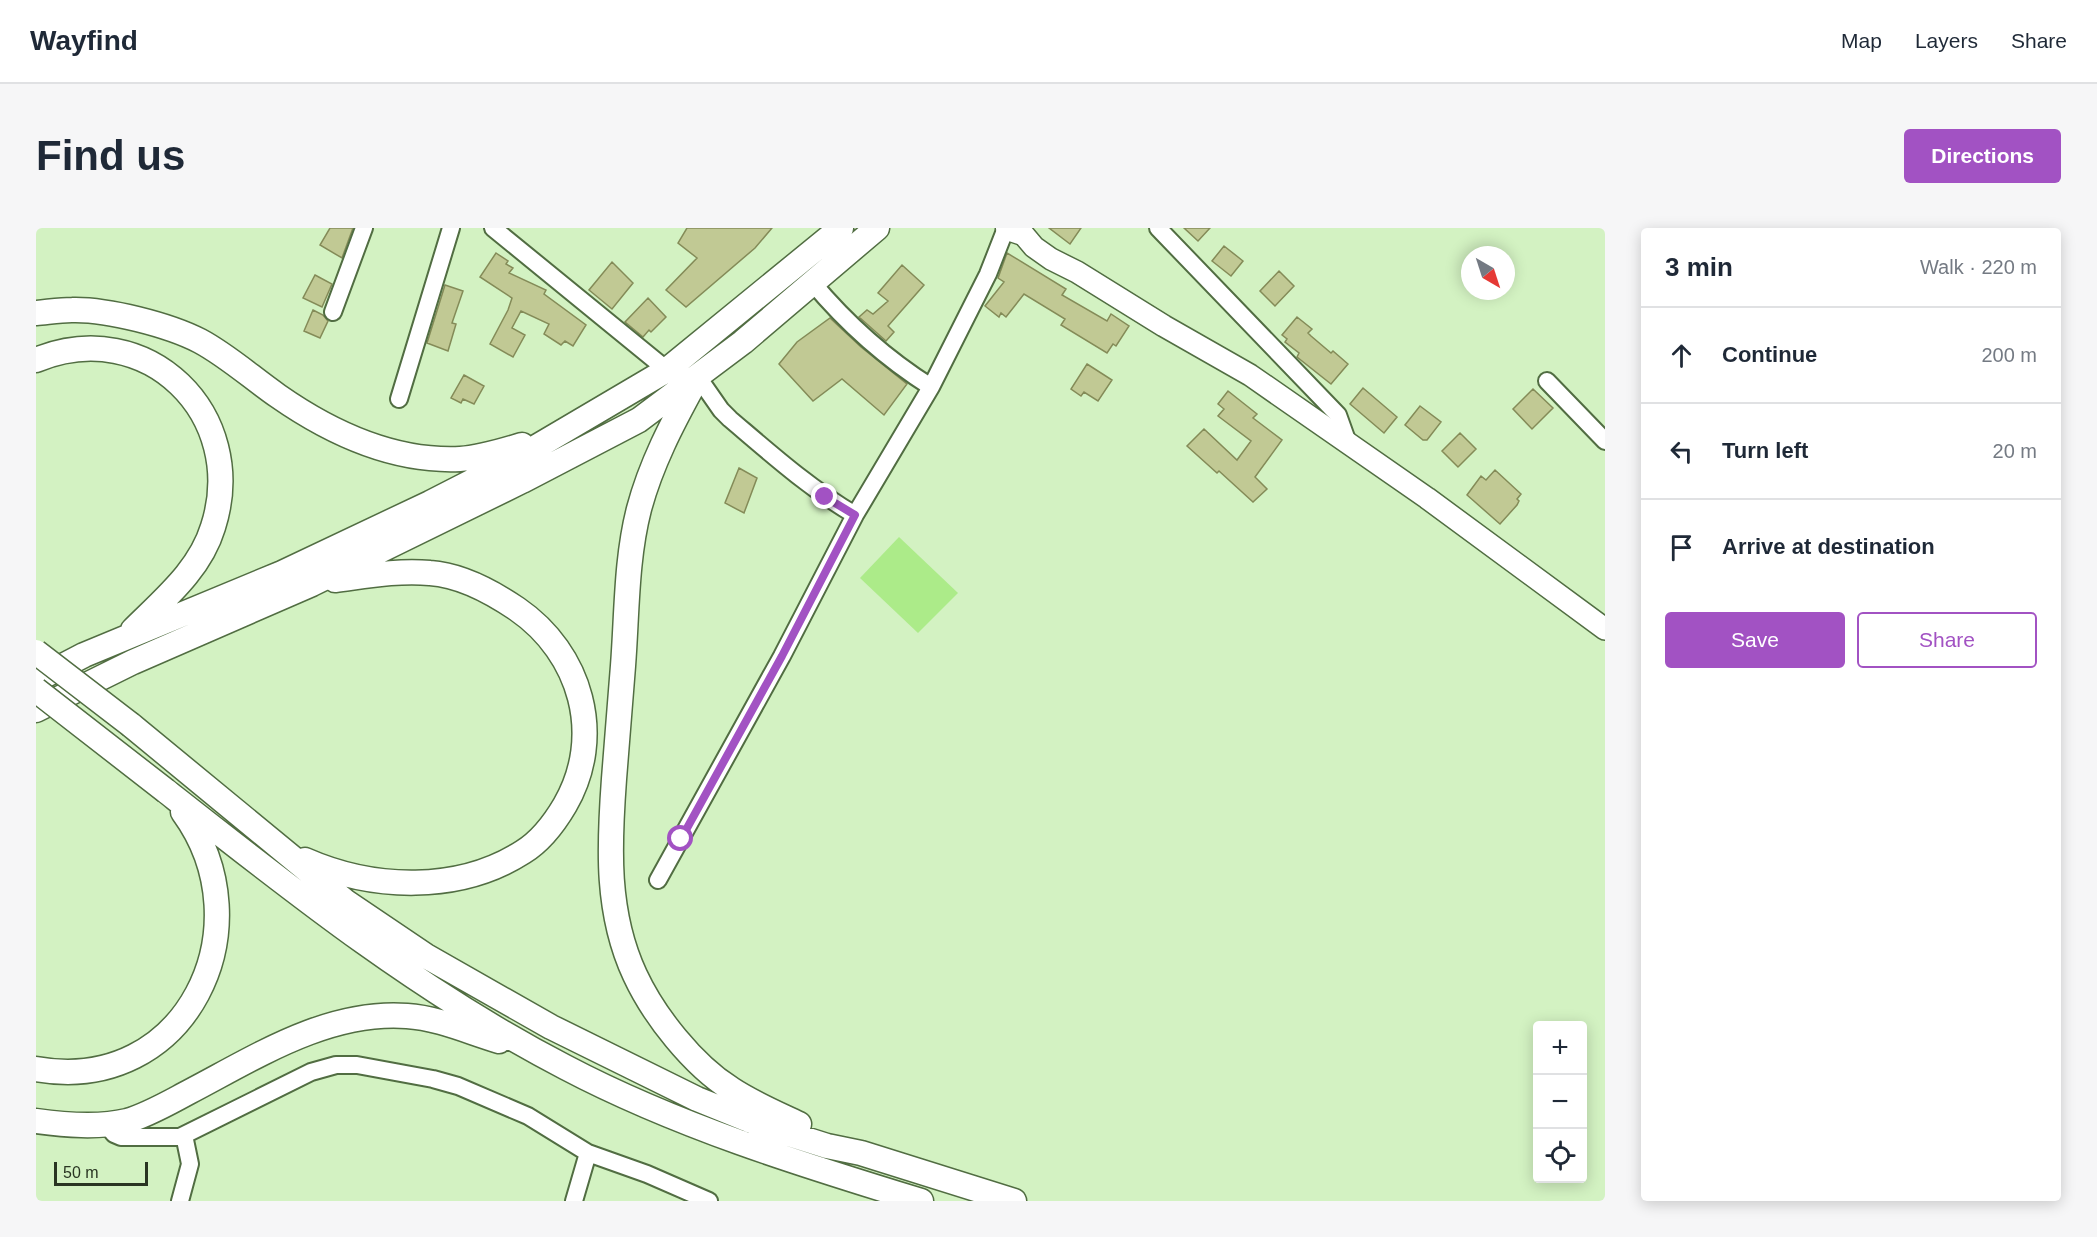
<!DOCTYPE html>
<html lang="en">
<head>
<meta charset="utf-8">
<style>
  body { margin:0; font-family:Helvetica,sans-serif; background:#f6f6f7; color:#1f2937 }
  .controls { position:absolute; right:18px; bottom:18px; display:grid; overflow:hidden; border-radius:6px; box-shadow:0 3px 15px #0003 }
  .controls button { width:54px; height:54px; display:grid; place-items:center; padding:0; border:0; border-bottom:2px solid #e0e1e3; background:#fff; color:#1f2937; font:30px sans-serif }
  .compass { position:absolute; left:1425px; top:18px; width:54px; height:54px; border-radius:50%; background:#fff; box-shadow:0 3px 15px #0003; rotate:141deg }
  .scale { position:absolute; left:18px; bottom:15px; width:94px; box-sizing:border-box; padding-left:6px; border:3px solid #293522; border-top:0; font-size:16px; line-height:21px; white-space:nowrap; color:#293522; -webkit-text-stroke:4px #d3f2c2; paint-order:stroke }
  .stop { position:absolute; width:18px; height:18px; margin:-14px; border:4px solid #a252c3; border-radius:50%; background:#fff }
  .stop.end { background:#a252c3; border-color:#fff; box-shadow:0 2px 6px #0008 }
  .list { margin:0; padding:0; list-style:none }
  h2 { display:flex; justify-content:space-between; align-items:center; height:78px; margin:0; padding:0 24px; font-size:26px }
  h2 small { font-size:20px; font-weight:400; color:#747a83 }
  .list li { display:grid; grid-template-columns:39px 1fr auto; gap:18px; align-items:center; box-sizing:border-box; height:96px; padding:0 24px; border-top:2px solid #e0e1e3 }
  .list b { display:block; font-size:22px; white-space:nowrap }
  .list em { font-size:20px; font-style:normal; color:#747a83 }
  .actions { display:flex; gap:12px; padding:18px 24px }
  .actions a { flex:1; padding:14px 0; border:2px solid #a252c3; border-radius:6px; text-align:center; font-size:21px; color:#a252c3 }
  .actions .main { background:#a252c3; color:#fff }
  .icon { flex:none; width:33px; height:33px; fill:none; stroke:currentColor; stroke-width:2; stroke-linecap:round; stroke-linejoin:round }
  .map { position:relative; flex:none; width:1569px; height:973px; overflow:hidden; border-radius:6px }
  header { display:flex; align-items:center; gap:36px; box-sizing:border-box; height:84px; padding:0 30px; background:#fff; border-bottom:2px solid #e0e1e3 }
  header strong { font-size:28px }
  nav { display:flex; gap:33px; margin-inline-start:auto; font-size:21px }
  .intro { display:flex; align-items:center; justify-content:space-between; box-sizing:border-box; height:144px; padding:0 36px }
  h1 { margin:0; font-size:42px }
  .button { padding:15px 27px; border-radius:6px; background:#a252c3; color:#fff; font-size:21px; font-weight:700 }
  main { display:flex; gap:36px; padding:0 36px }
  aside { flex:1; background:#fff; border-radius:6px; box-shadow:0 3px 15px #0003 }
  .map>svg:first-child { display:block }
  .green { fill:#aceb89 }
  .building { fill:#c1c994; stroke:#848b58; stroke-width:1.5 }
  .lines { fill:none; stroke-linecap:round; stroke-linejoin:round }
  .minor-casing { stroke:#516d42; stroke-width:20 }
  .major-casing { stroke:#516d42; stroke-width:24 }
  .highway-casing { stroke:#516d42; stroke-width:27 }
  .minor { stroke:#fff; stroke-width:16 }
  .major { stroke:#fff; stroke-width:21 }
  .highway { stroke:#fff; stroke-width:24 }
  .highway-bridge-casing { stroke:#516d42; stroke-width:27; stroke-linecap:butt }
  .highway-bridge { stroke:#fff; stroke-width:24 }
  .route { stroke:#a252c3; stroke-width:8 }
</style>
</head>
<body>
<header>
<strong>Wayfind</strong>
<nav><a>Map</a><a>Layers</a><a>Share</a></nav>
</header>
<div class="intro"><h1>Find us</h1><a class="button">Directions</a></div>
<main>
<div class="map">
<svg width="1569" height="973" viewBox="0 0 1569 973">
  <rect width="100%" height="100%" fill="#d3f2c2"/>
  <path class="green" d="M863,309l59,56 -40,40 -58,-55z"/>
  <path class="building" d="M294,0h23l-11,30 -22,-13z
    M651,0h85l-17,20 -69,59 -20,-17 31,-32 -19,-15z
    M1013,0h32l-11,16z
    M1148,0h26l-12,13z
    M1188,18l19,15 -12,15 -19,-15z
    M460,25l12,8 -2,3 7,4 -4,5 37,17 -2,4 42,31 -13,21 -8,-5 -4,4 -17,-11 5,-10 -28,-13 -9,17 13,7 -12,22 -23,-13 18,-34 4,-12 -32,-21z
    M971,25l59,36 -4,6 45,26 4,-7 18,12 -13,20 -3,-2 -6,9 -46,-28 4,-6 -41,-25 -18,23 -5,-4 -2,4 -14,-11 19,-24 -6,-4z
    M576,34l21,21 -21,26 -23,-19z
    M866,37l22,20 -36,41 6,6 -8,9 -27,-24 8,-7 6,4 15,-13 -10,-8z
    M1243,43l15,15 -19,20 -15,-15z
    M279,47l17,9 -10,23 -19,-9z
    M409,57l18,6 -11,32 4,1 -8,27 -21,-8z
    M612,70l18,19 -15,15 -2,-2 -6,7 -18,-15z
    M277,82l10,5 5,6 -8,17 -16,-7z
    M1261,89l15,12 -4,4 3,3 20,17 2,-2 15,13 -17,20 -34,-27 2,-4 -14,-11 2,-3 -5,-4z
    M794,90l31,29 46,37 -23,31 -42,-36 -29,22 -34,-37 18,-22z
    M1051,136l25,16 -14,21 -14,-9 -3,4 -10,-7z
    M428,147l20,11 -10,18 -11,-5 -2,4 -10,-5z
    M1327,160l34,29 -13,16 -34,-29z
    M1497,161l20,19 -21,21 -19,-20z
    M1192,163l29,23 -4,4 29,22 -27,37 12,12 -14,13 -34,-31 -2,2 -30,-27 17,-17 33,31 14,-19 -33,-25 6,-7 -6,-5z
    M1384,178l21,16 -14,18h-4l-18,-15z
    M1424,205l16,16 -18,18 -16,-16z
    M703,240l18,10 -13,35 -19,-10z
    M1459,242l26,24 -4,5 2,2 -2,4 -17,19 -33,-29 14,-19 5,4z"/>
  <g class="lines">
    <defs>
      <path id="minor" d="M457,0l174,142
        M1122,0l180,187 10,28
        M776,54c35,42 73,76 119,105
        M297,84l31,-84
        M662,149l23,33 9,9c40,34 79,69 125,96
        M1511,153l58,60
        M363,171l52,-171
        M622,652l124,-224 73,-141 76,-128 57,-113 18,-46
        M69,895l9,11 7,3h59l131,-65 25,-7h21l76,14 25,7 70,30 60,37 59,21 62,27
        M144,973l10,-37 -6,-29
        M538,973l14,-48"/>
      <path id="major" d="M982,0l16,19 17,12 26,13 87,54 86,49 177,123 178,131"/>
      <path id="highway" d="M972,0l12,4
        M0,85c12,-1 24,-3 36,-3 35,-1 97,15 128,31 28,15 52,37 78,55 53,37 115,66 182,63 20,-1 42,-8 62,-14
        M0,132c111,-46 213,55 177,167 -13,43 -49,72 -80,103
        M658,156c-22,40 -43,80 -55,125 -13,50 -12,105 -16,157 -3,38 -6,76 -9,113 -5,68 -8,134 21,196 19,41 58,90 96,114 21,14 45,24 68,35
        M0,452l48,-25 198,-82 148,-70 86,-44 151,-89 174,-142
        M0,482l97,-48 179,-78 210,-103 117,-61 104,-78 134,-114
        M95,497l215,177 80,54 125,71 146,72 64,26 66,21 34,7 153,48
        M130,563c127,100 254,201 399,276 112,59 235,97 356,134
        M269,632c68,30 154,33 218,-8 18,-11 32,-30 42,-47 40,-69 16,-152 -48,-196 -25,-17 -57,-34 -87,-36 -32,-3 -64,3 -95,7
        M0,841c150,27 231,-142 147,-257
        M0,893c29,4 62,7 91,0 21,-6 43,-19 62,-29 67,-35 139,-82 218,-76 31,2 62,16 92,25"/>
    </defs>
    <use href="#minor" class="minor-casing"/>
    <use href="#major" class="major-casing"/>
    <use href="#highway" class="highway-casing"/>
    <use href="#minor" class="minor"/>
    <use href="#major" class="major"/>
    <use href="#highway" class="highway"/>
    <defs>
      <path id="highway-bridge" d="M0,424l95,73
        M0,462l130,101"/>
    </defs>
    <use href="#highway-bridge" class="highway-bridge-casing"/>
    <use href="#highway-bridge" class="highway-bridge"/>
  </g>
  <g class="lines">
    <path class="route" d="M645,611l101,-183 73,-141 -30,-18"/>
  </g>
</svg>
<div class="controls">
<button>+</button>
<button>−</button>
<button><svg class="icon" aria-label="locate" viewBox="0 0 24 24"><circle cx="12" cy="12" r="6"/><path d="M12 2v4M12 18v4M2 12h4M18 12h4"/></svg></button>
</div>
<svg class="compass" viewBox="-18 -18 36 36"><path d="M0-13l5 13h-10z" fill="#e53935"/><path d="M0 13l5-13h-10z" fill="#747a83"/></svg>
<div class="scale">50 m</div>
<div class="stop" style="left:645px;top:611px"></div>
<div class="stop end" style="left:789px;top:269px"></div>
</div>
<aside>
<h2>3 min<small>Walk · 220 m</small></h2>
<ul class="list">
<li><svg class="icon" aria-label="ahead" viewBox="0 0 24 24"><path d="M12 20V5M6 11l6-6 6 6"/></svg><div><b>Continue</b></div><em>200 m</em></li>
<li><svg class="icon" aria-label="left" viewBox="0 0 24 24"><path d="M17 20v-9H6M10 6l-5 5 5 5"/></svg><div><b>Turn left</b></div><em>20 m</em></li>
<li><svg class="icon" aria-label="arrive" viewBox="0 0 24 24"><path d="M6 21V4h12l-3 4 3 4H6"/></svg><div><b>Arrive at destination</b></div></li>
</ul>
<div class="actions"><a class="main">Save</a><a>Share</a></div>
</aside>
</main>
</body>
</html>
